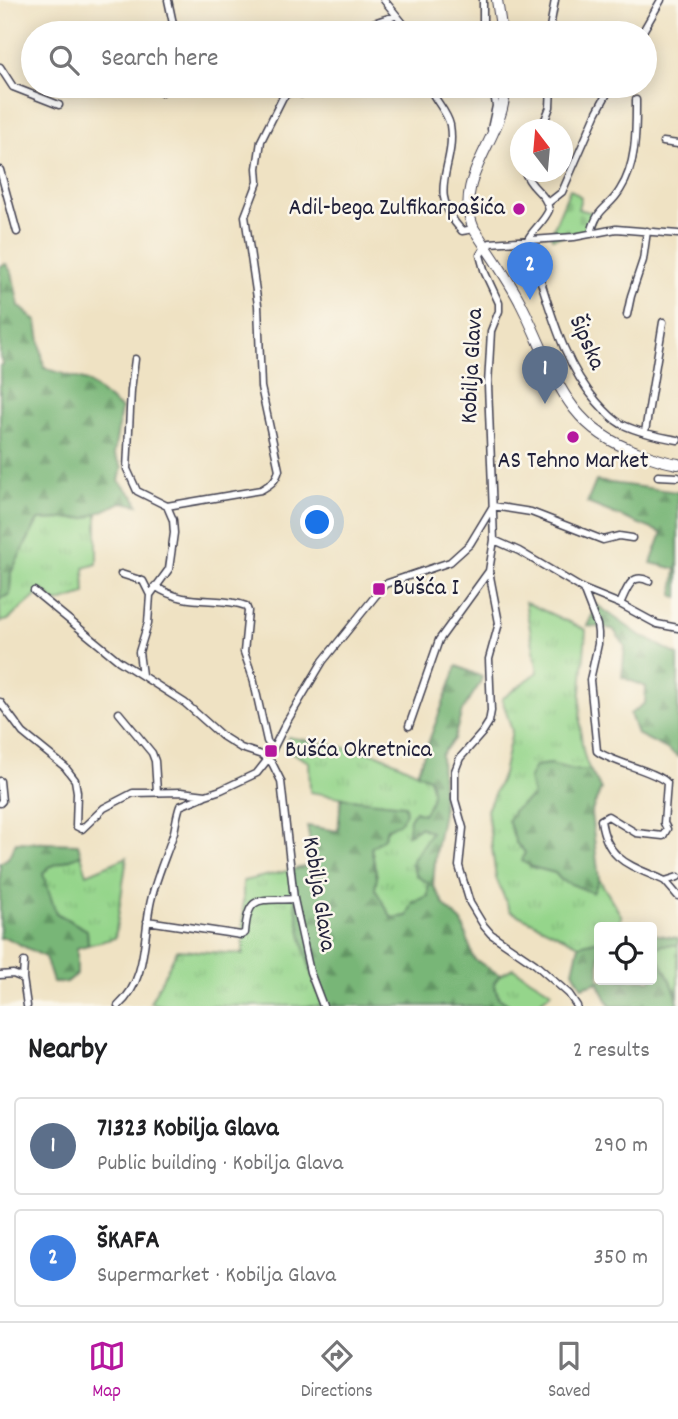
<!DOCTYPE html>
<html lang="en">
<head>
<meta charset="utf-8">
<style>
  body { margin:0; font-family:Dekko,sans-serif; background:#f2f2f2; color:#202124 }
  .controls { position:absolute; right:21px; bottom:21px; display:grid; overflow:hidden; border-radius:7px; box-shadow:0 4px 18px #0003 }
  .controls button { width:63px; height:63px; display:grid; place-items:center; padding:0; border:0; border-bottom:2px solid #e0e0e0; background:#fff; color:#202124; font:35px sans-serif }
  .compass { position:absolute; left:510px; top:119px; width:63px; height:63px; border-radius:50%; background:#fff; box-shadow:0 4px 18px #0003; rotate:344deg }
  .you { position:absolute; left:318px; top:523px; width:24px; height:24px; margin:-18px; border:5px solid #fff; border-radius:50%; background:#1a73e8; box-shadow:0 0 0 10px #1a73e833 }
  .badge { display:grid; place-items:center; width:46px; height:46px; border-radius:50%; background:#b5179e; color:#fff; font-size:23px; font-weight:700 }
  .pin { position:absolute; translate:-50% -58px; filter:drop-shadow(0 2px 4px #0008) }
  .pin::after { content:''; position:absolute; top:37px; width:24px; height:21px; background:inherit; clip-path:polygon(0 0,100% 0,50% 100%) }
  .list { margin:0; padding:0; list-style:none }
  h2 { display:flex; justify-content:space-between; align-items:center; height:91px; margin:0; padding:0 28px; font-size:30px }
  h2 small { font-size:23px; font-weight:400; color:#757577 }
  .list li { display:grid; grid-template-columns:46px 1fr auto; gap:21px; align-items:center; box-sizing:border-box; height:98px; margin:0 14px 14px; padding:0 14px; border:2px solid #e0e0e0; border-radius:7px }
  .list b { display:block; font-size:26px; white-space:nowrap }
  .list p { margin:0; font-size:23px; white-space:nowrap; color:#757577 }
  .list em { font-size:23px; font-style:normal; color:#757577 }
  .icon { flex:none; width:38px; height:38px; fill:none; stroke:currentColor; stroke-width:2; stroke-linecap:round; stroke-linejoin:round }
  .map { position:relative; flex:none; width:678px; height:1006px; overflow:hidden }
  .search { position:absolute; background:#fff; box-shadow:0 4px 18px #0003; left:21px; right:21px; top:21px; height:77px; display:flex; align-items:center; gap:18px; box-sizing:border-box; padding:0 24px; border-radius:38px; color:#757577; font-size:26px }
  .sheet { height:315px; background:#fff }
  nav { display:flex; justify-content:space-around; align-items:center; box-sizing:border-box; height:98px; border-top:2px solid #e0e0e0; background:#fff; font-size:19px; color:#757577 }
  nav a { display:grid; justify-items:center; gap:4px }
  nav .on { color:#b5179e }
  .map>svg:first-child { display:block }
  .grass { fill:url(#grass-tufts); stroke:#5c7c63; stroke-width:2 }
  .forest { fill:url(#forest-firs); stroke:#4d6c59; stroke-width:2 }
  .cemetery { fill:url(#cemetery-stones); stroke:#5c7c63; stroke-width:2 }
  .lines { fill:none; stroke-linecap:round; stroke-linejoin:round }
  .street-casing { stroke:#413f4f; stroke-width:9 }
  .primary-casing { stroke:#413f4f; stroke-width:12 }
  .street { stroke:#fff; stroke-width:6 }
  .primary { stroke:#fff; stroke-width:10 }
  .poi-dot { fill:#b5179e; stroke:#fbf7ec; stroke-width:2.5 }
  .labels { text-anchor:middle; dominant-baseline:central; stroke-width:5; stroke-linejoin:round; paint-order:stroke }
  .poi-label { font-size:24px; fill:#22223b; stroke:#fbf7ec; text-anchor:start }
  .street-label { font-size:24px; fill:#22223b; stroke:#fbf7ec }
</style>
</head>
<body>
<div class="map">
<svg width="678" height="1006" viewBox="0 0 678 1006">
  <defs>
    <pattern id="grass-tufts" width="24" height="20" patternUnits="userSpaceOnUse" patternTransform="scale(1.75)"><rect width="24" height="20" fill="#95d58b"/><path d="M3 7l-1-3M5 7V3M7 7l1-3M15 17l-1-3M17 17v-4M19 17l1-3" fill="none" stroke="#80b779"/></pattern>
    <pattern id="forest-firs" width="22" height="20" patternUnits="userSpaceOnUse" patternTransform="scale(1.75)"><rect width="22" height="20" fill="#78b677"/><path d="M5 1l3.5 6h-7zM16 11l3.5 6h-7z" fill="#629463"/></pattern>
    <pattern id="cemetery-stones" width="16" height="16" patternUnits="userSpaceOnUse" patternTransform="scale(1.75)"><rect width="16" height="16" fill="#95d58b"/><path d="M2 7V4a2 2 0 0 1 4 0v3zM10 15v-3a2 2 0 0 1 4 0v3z" fill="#80b779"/></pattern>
  </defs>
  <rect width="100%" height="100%" fill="#fbf7ec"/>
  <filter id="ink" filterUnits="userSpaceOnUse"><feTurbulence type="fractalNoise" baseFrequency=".0143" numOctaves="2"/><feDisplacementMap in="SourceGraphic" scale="14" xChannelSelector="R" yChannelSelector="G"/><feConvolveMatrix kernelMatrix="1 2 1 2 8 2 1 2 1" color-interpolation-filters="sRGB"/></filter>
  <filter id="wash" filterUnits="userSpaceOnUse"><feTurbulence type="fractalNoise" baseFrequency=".00686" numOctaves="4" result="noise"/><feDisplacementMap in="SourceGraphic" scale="28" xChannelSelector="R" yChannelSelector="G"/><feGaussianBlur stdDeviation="1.57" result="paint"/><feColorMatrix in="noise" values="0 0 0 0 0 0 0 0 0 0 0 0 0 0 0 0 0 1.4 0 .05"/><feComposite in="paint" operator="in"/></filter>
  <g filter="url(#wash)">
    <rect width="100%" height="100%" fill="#efe2c3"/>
    <path class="grass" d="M97,512v52l-13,4 1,26 -29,9 -13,-13 -35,30 -8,2v-23l10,-5 1,-22 27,-52 49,-2z
      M525,602l61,28c-2,38 -14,108 4,140h-15l-25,-6 -21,14 4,18 -19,14 2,33 9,9 -2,9 9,6 23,6 6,7 31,12 7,-13 23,38 -8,10h-15v13l-20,5 -69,-34 -14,-33 -9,-68 16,-36 9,-43 -10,-32 36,-27z
      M288,737l90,17 51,24c6,14 3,24 -6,36l-8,-3 -5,8 -2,16 12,-8 11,5 -20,31 6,13 11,7v13l-21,20 -15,2 -18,-29 3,-12 -6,-29c14,-11 22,-28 34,-42l-36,-4 -59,-10 -1,-30 -22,-12z
      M81,855l6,19 40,-17 -12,81 -27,7 -1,-15 -31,-17 -13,-39 6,-7z
      M292,870l31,136h-159l-14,-3 27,-53 66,4v-73z
      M661,945h17v50l-18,-31 -4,-15z
      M513,968l39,24 -11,9 1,5h-31l-12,-8 -5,-16 6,-7z"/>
    <path class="forest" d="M6,264l6,9 7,33 18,16 7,46 43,13 34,28 -7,45 8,13 -3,14 16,17 3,7 -16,-3 -35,16 -49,2 -27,52 -1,22 -10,5v-233l3,-1 -3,-8v-91z
      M596,481l82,11v106l-5,-3 3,-26 -25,-6 11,-30 -75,-30z
      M597,605l41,29 40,21v102l-13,-9 -28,-14 -7,-20 15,-11 1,-16 -24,-10 3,-31 -12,-17 -26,-3z
      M457,666l25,11 -3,8 -17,26 -8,28 -13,16 2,57 -7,37 -3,36 12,21 17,16 12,37 26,16 -6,8 4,15 13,8h-188c-17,-44 -28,-89 -31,-136l22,-6 -7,-38 31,5 3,-33 64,7 1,8 -7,11 -12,4 -3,10 -13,10 6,29 -2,12 17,29 15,-2 6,-14 15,-6v-13l-11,-7 -6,-13 20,-31 -11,-5 -13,8 3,-16 5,-8 8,3c9,-12 12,-22 6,-36l-12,-5z
      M550,764l25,6h15l11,19 -10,24 8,66 -6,14 -32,-13 -6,-7 -23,-6 -10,-6 3,-9 -9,-9 -8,-23 6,-10 19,-14 -4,-18 6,-12z
      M16,842l62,2 3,11 -32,12 -6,7 13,39 31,17 1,15 -11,3v26l-11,9 -13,-1 -8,-25 -38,-19h-7v-75l8,-5z
      M652,934l26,4v7h-17l-5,4c5,20 22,38 22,57h-68l-12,-24 -16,5 -9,-16 6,-26 20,-5v40h53z"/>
    <path class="cemetery" d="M570,189l11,8 -3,12 16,4 -1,9 -6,9 -35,7 -1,-4z"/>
  </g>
  <g filter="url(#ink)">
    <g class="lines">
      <defs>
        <path id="street" d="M168,0l7,33
          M384,0l27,33
          M342,33l53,-17
          M483,33v-33
          M549,33l6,-33
          M642,33l19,-33
          M0,67l13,20 46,18
          M429,86c5,14 18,25 21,39 7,43 -26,64 12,106l12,-2
          M138,89l23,3 14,-6
          M491,129l5,-23 -3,-20
          M541,130l9,-23 1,-21
          M663,142l15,2
          M0,170l17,62
          M525,172c6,18 21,20 24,38 -5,12 -16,19 -22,31 21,55 31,116 70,161 7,8 15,17 24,22 17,8 39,13 57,16
          M548,203l14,-11 35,-80 14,-26
          M591,234c6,-28 18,-25 29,-44 17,-26 16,-61 16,-90
          M627,315l4,-19 12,-36 4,-29
          M135,359l-4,31 -4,79 10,22 30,15 6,14 1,13 -5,36 -19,26 -2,28 -9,29 3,23
          M645,432l18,-110
          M658,476l20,1
          M167,506l94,-16c10,-6 15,-9 18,-20l-18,-83 -3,-82 -13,-89 13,-34 -1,-14 4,-27 22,-44 8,-6 10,3 7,-8
          M494,540l25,11 64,38 37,15 37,20 21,4
          M489,571l10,52 -10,36 2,52 -2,11 -7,11 -22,25 -5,13v29l8,28 -4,38 11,37 14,23 7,8 44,30 34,30 8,12
          M121,574l22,7 7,14
          M155,586c32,22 61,9 91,20l2,5 -4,41 9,26 14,63 6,9
          M583,589l14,36 1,8v11l-8,36 7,71c13,11 62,21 70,32l-3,40 3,6 -4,7 -27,-3 -28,-17 -7,4c6,42 30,45 64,61l13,-4
          M34,591l85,70 66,42 37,33 19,12 21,7 10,8 9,18 13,118 16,73 13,34
          M620,604c7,-15 11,-32 29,-23
          M0,702l23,31 42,34 10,13 2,12 -1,34 6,3 22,-21 29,-15 48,-1 25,3 15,-5 36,-17 11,-14 18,-36 37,-62 62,-77 65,-22 20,-18 23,-38 38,6 72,28 16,-4 13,2
          M119,713l33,40 3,8 2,31
          M409,726l30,-86 50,-69 5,-31 -6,-155 3,-54 8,-20v-8l-14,-30 -5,-18 5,-8 5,-4 84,-6 42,-8 62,5
          M0,781l2,20 -2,2
          M665,881l13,15
          M147,921l94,14 4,-2c3,-40 14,-32 49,-34
          M24,962l-1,16 4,28
          M0,975l13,-1 10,4
          M118,1006c29,-26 25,-66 32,-101 5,-26 16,-48 24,-73 2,-9 3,-18 6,-26l24,-10"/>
        <path id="primary" d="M497,0l5,33
          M505,86c1,51 -54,92 -31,143 16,25 35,50 48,77 32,63 40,120 115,146 13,5 27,10 41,12"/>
      </defs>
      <use href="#street" class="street-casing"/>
      <use href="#primary" class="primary-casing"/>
      <use href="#street" class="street"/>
      <use href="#primary" class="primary"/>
    </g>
  </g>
  <g class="poi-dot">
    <circle cx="519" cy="209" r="7"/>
    <circle cx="573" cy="437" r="7"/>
    <rect x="372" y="582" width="14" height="14" rx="3.5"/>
    <rect x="264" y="744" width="14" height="14" rx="3.5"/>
  </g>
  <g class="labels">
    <g class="poi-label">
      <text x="505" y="209" text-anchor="end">Adil-bega Zulfikarpašića</text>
      <text x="573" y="462" text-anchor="middle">AS Tehno Market</text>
      <text x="393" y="589">Bušća I</text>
      <text x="285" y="751">Bušća Okretnica</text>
    </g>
    <g class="street-label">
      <text transform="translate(586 343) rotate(66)">Šipska</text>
      <text transform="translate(473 366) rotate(-87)">Kobilja Glava</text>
      <text transform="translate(318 894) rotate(81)">Kobilja Glava</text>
    </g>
  </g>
</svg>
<div class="controls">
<button><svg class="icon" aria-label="locate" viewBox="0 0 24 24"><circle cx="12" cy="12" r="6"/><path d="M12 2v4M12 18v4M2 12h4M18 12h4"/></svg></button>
</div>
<svg class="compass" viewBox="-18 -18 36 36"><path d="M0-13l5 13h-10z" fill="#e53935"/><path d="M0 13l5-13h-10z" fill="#757577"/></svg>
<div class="you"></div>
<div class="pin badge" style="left:545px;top:404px;background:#5c6f8a">1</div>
<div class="pin badge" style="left:530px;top:300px;background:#3f7fe0">2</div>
<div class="search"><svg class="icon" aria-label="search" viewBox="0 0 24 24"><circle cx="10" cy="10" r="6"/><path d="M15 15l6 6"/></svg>Search here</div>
</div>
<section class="sheet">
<h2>Nearby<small>2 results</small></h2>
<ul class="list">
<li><span class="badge" style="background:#5c6f8a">1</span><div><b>71323 Kobilja Glava</b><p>Public building · Kobilja Glava</p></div><em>290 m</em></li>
<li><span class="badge" style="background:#3f7fe0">2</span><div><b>ŠKAFA</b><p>Supermarket · Kobilja Glava</p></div><em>350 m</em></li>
</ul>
</section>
<nav>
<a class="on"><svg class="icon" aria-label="map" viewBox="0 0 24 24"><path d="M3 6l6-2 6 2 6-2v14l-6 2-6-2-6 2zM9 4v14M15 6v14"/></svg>Map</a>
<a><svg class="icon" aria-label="directions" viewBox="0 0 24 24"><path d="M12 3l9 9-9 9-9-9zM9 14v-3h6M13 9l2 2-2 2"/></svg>Directions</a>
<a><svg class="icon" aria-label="saved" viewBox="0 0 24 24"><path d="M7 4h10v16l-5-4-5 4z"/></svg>Saved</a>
</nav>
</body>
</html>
